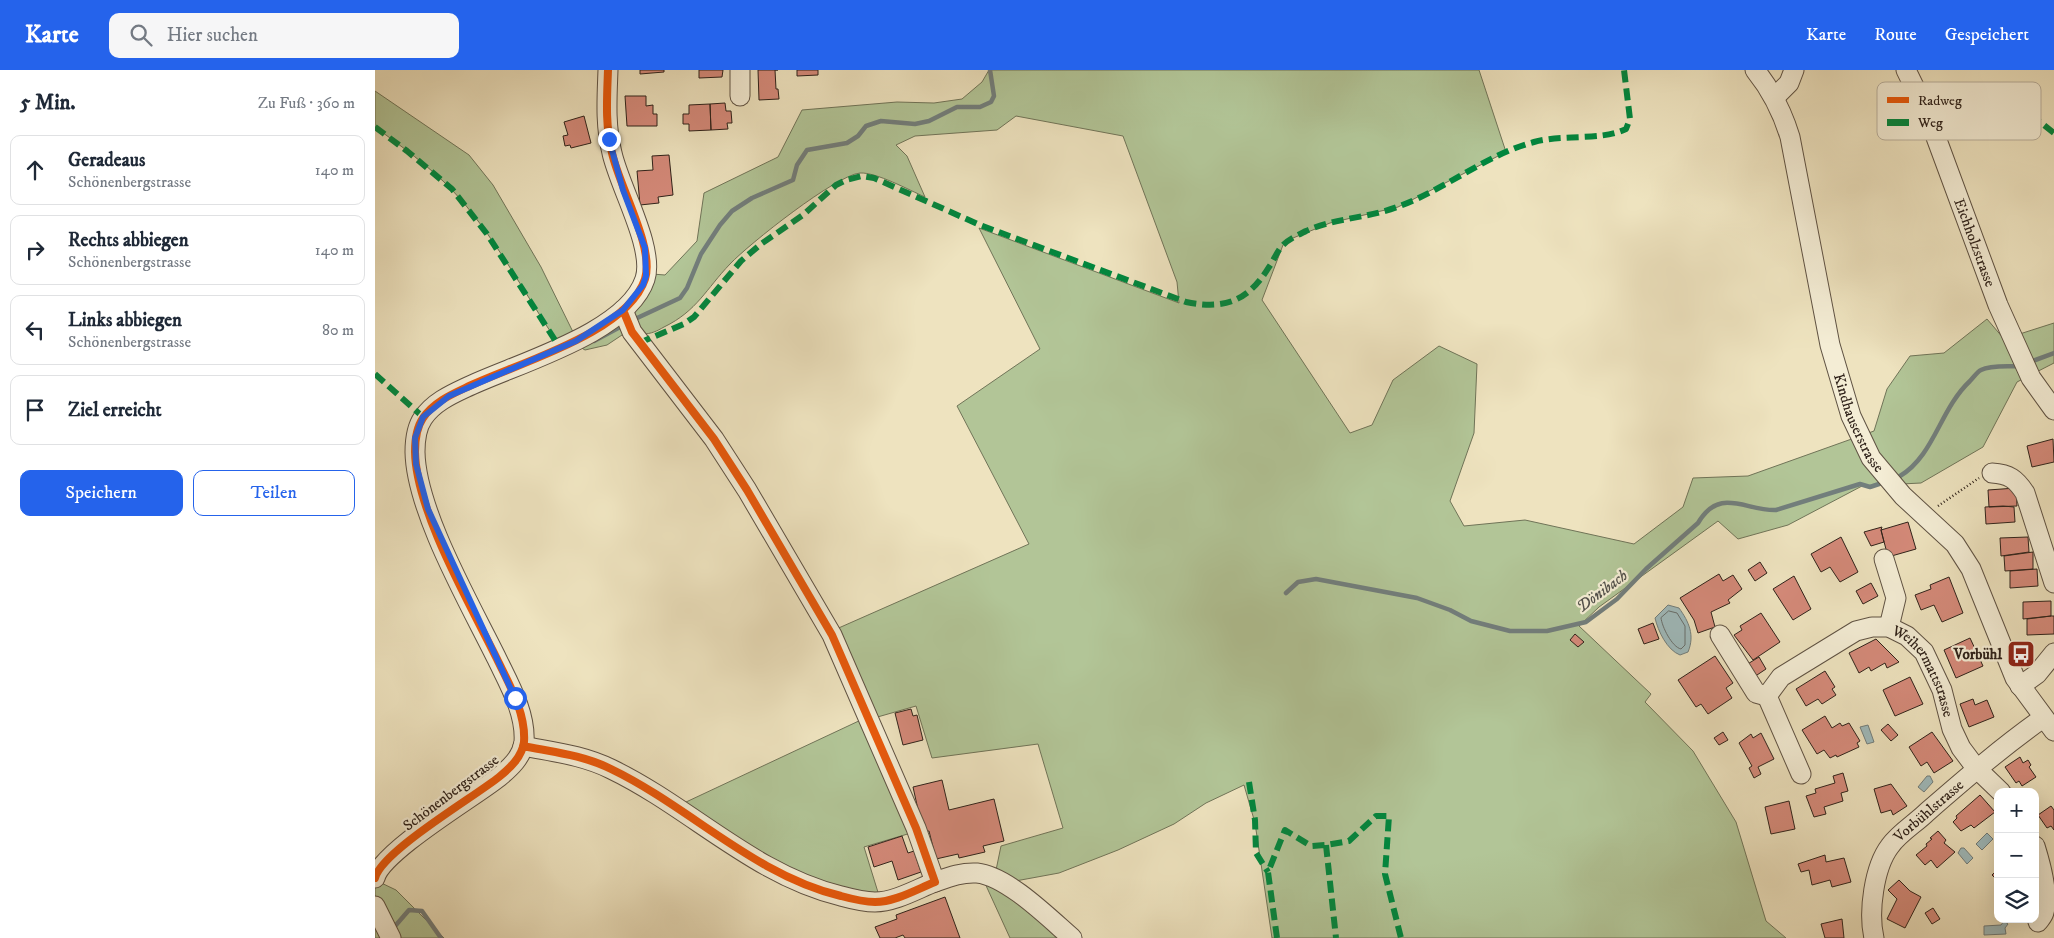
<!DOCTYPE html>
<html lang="de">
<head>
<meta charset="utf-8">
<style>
  body { margin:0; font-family:"IM FELL DW Pica",serif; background:#f6f6f7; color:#1f2937 }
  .controls { position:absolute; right:15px; bottom:15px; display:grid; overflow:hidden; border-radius:10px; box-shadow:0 5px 20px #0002 }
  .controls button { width:45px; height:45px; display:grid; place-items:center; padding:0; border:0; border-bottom:1px solid #e0e1e3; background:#fff; color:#1f2937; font:25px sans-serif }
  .stop { position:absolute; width:15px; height:15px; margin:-11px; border:4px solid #2563eb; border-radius:50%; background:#fff }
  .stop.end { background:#2563eb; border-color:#fff; box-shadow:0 1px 5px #0008 }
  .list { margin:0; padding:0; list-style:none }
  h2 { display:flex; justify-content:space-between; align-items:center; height:65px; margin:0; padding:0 20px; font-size:21px }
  h2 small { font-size:16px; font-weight:400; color:#747a83 }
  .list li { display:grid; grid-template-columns:32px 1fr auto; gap:15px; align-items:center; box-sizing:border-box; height:70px; margin:0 10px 10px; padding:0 10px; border:1px solid #e0e1e3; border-radius:10px }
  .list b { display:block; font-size:19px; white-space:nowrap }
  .list p { margin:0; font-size:16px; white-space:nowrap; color:#747a83 }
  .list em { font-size:16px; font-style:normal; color:#747a83 }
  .actions { display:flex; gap:10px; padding:15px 20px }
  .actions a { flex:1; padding:11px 0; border:1px solid #2563eb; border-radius:10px; text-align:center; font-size:18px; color:#2563eb }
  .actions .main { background:#2563eb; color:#fff }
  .icon { flex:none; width:28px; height:28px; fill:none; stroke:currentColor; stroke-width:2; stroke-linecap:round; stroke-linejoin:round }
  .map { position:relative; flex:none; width:1679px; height:868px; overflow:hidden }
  header { display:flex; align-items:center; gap:30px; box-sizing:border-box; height:70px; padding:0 25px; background:#2563eb; color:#fff }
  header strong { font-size:24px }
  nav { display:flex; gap:28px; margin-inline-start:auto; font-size:18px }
  .search { width:350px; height:45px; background:#f6f6f7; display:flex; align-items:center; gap:12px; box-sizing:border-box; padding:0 18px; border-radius:10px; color:#747a83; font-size:19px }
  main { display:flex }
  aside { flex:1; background:#fff }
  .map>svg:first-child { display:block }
  .green { fill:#b2c597; stroke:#707458 }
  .water { fill:#9fbbbd; stroke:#727e7c }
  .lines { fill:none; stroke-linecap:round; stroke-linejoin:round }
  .shore { stroke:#676e6c; stroke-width:1 }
  .stream { stroke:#727e7c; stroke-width:4.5 }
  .building { fill:#d58a7a; stroke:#2f221a }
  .minor-casing { stroke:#5f5243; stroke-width:21 }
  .path { stroke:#2f221a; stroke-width:2.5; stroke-dasharray:1 2.5; stroke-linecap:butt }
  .minor { stroke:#f4edd5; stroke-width:19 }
  .quiet { stroke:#00873e; stroke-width:6; stroke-dasharray:12 6; stroke-linecap:butt }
  .cycleway-casing { stroke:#f4edd5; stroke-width:11 }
  .cycleway { stroke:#e8590c; stroke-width:8 }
  .route { stroke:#2563eb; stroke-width:6 }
  .labels { text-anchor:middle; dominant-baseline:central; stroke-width:4.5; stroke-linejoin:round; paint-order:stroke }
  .street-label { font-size:15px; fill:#2f221a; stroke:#f4edd5 }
  .poi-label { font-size:15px; font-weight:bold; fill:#2f221a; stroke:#f4edd5; text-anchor:end }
  .water-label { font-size:16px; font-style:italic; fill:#51504b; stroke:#f4edd5 }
  .key { fill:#f4edd5; stroke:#b9b09d; stroke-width:1 }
  .key-label { font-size:14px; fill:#2f221a }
</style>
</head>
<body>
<header>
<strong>Karte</strong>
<div class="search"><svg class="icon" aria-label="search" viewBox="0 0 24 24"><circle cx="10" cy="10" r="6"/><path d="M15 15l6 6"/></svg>Hier suchen</div>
<nav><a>Karte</a><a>Route</a><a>Gespeichert</a></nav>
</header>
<main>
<aside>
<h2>5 Min.<small>Zu Fuß · 360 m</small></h2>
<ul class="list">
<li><svg class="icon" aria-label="ahead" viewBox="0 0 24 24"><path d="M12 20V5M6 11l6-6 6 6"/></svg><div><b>Geradeaus</b><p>Schönenbergstrasse</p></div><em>140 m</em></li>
<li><svg class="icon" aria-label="right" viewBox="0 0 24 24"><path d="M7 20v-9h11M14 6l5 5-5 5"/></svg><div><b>Rechts abbiegen</b><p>Schönenbergstrasse</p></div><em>140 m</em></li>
<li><svg class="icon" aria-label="left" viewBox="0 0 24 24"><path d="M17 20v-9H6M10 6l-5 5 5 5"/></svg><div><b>Links abbiegen</b><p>Schönenbergstrasse</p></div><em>80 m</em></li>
<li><svg class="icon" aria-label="arrive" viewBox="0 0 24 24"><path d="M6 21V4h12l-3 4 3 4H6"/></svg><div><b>Ziel erreicht</b></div></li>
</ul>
<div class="actions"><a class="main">Speichern</a><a>Teilen</a></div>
</aside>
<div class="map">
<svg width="1679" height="868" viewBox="0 0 1679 868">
  <rect width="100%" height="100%" fill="#eee3bf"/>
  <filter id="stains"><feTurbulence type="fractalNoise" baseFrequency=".004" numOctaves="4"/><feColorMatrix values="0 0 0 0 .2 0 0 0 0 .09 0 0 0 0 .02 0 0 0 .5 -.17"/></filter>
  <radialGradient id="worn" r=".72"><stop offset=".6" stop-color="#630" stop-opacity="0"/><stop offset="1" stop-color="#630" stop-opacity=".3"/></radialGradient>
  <path class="green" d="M614,0h490l27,82 -108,55 -68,16 -37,15 -10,7 -21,55 88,133 22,-8 21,-45 46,-34 38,18 -3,69 -24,68 14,25 61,-6 109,24 49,-37 10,-29 55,-2 126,-45 13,-42 23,-33 34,-3 43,-34 17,20 50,-16v40l-37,19 -34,65 -62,36 -59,3 -74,39 -50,14 -20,-18 -119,86 -20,19 72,68 -6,8 48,49 43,71 30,99 20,17h-514l-17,-115 -11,-38 -38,18 -32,21 -56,26 -59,23 -49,9 64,56h-64l-27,-59 12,-4 6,-29 62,-18 -25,-84 -106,14 -16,-52 -42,12 47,112 -57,17 17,55 -18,1 -194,-93 194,-91 -38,-85 204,-90 -72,-138 83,-57 -61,-121 200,75 -2,-21 -54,-146 -107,-20 -19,14 -82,6 -19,9 11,11 18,41c-16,-7 -49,-25 -65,-24 -24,2 -111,71 -130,91 -24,25 -33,47 -66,63 -7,4 -13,7 -21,7l-9,-7 -27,18 -22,5 -5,-3 72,-73 13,1 32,-34 7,-48 74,-36 24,-47 95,-8 37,1 28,-4 20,-17z
    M0,21l94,64 24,30 48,82 33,67 -16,9c-34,-50 -65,-110 -106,-153 -23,-24 -51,-44 -77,-63z
    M0,810l21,10 48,48h-69z"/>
  <path class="water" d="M1293,535l11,3c10,14 16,27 9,44l-8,3c-13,-5 -22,-24 -25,-37z
    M1493,655l6,17 -7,2 -7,-17z
    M1552,706h3l3,6 -9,10 -6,-5z
    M1612,763l6,6 -11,11 -6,-6z
    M1586,778h3l9,10 -6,6 -9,-11z
    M1629,851l4,3 -3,4 1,6 -22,1v-9l17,-1z"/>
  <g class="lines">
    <path class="shore" d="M1294,541l8,2 8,13v19l-4,4c-9,-2 -19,-22 -20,-31z"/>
    <path class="stream" d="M260,249l45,-21 7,-10 14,-34 19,-29 12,-14 20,-13 41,-18 4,-15 10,-15 40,-7 11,-7 8,-10 15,-5 34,3 14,-3 28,-14h23l11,-5 3,-6 -4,-26
      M219,271l28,-15
      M1655,292l24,-9
      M1525,406c34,-20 40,-67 70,-95 3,-3 7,-9 11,-11 10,-5 27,-3 38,-4
      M911,523l12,-11 18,-3 101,19 33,12 21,11 39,10h37l39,-9 31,-23 29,-30 52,-46c22,-37 47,-12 78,-13l84,-26 10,3 9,-3
      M21,855l13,-15 13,1 19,27"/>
  </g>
  <path class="building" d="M265,0h24v2l-24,2z
    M324,0h24l-1,7 -23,1z
    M383,0h20h-3l1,19h2l1,10 -20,1z
    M422,0h21v5l-21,1z
    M250,26h21v10l7,-1v9h4v12h-30z
    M350,33l1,8h5l1,12h-5l1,6 -17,1 -1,-26z
    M335,34l1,26 -22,1v-7h-6v-10h6v-9z
    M209,46l7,27 -20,5 -1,-3 -5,1 -2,-10 5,-1 -4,-13z
    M294,85l4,40 -15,2 1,6 -19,2 -3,-34 16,-1 -1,-14z
    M1678,369l1,23 -22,5 -5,-21z
    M1641,418l1,18 -28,1 -1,-17z
    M1628,436l11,1 1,15 -29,2 -1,-17z
    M1533,452l8,27 -28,8 -7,-27z
    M1507,457l-1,3 3,12 -13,4 -7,-14z
    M1466,467l17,35 -18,10 -10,-15 -9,5 -10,-18z
    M1653,467l1,15 -28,4 -1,-18z
    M1658,482v17l-28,2 -1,-15z
    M1385,492l7,11 -12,8 -7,-11z
    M1662,499l1,17 -28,2v-17z
    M1344,504l4,7 10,-6 9,14 -14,11 2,3 -19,9 4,15 -17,6 -4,-13 -14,-22z
    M1419,506l17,33 -18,11 -20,-31z
    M1574,507l14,36 -21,9 -8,-17 -13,5 -6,-15 16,-6 -1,-4z
    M1496,513l7,13 -15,8 -7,-13z
    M1676,531v15l-28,3v-17z
    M1386,543l19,29 -27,18 -19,-25 8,-5 -2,-4z
    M1676,546h3v18l-27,1v-16z
    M1278,553l6,16 -15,5 -6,-15z
    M1200,564l9,8 -6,5 -8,-7z
    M1595,568l13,28 -27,12 -12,-28z
    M1501,569l23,23 -12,6 -2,-5 -14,8 -2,-4 -10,6 -10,-20z
    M1340,586l18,27 -7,5 6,10 -24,16 -7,-10 -5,3 -18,-27z
    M1384,587l7,12 -12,8 -8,-12z
    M1450,601l10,16 -3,2 4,6 -14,9 -4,-5 -12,7 -10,-17z
    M1535,607l13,27 -28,12 -12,-26z
    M1598,629l2,6 12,-5 7,17 -25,10 -9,-23z
    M536,639l2,7 4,-1 6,25 -20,5 -8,-32z
    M1450,646l7,12 8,-5 2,3 7,-3 11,18 -3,2 2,4 -22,10 -1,-2 -6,3 -6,-8 -7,4 -15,-24z
    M1513,654l10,11 -7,6 -10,-11z
    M1348,662l5,8 -9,5 -5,-7z
    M1557,662l21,29 -19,12 -7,-11 -6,4 -12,-19z
    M1386,663l13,26 -16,8 3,7 -7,4 -5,-10 3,-2 -13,-23 12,-9 2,4z
    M1645,687l3,6 5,-3 3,5 -2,2 7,10 -14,9 -3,-5 -3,2 -11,-16z
    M1468,703l5,18 -7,2 2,8 -19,6 2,7 -12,3 -8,-21 10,-3 -1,-4 20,-6 -2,-7z
    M567,710l7,30 45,-11 10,42 -21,5 2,6 -26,6 -1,-4 -22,5 -7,-28 -6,1 -10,-45z
    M1516,714l16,22 -14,9 -2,-5 -10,3 -7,-24z
    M1605,725l15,17 -21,16 -3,-3 -10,6 -8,-9 4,-4 -1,-2z
    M1414,731l6,28 -24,5 -6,-27z
    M1676,736l3,4v20l-3,-4 -4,2 -9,-13z
    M1563,761l8,9 -2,3 11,9 -18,16 -6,-8 -6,5 -9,-10 11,-9 -1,-2 6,-5 -2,-1z
    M527,766l6,17 6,-2 7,21 -23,8 -6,-19 -18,6 -6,-20z
    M1450,785l1,7 18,-4 7,24 -19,5 -2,-7 -18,5 -3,-15 -8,2 -3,-8z
    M1623,799v12l-6,-6z
    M1524,810l11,11 11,6 -16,31 -18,-9 10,-20 -9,-9z
    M570,827l15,41h-55l-2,-3 -8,3h-15l-5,-11 22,-8 -1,-4z
    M1558,838l7,11 -8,5 -7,-11z
    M1467,849l2,19h-19l-4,-14z"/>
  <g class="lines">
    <defs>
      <g id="minor">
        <path d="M365,0v26"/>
        <path id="s1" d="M1380,0c17,21 27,41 35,67l40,208 21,71 20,42 32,38 52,48 16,25 44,109 39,53"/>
        <path id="s2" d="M1531,0l21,43 71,192 33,73 23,32"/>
        <path d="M1400,27l14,-14 5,-13"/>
        <path d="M1617,403c17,1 24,6 33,20l29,90"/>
        <path d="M1509,489l12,39 -7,29"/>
        <path d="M1345,565l36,58 11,3"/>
        <path d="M1645,616l17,-12 17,-21"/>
        <path id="s3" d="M1392,626l14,-19 75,-46 16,-4h17l18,9 17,16 18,38 10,39 9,19 15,20 25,24"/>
        <path d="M1392,626l34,78"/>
        <path d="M148,676c30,6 60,9 88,23 79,38 143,106 230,127 11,3 23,6 34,6 20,0 42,-13 60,-20l-19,-54 -84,-193 -85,-145 -33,-51 -82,-107 -9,-22"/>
        <path d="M1660,776c5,16 14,50 9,66 0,3 -4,7 -6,10"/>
        <path d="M0,808c7,-27 99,-81 124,-101 11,-9 23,-20 25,-35 2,-29 -15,-58 -27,-83 -27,-55 -81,-148 -82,-207 0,-12 1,-24 8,-34 10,-15 27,-23 42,-30 49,-24 162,-54 180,-109 10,-31 -26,-93 -33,-126 -7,-28 -5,-55 -4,-83"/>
        <path d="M560,812c14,-5 27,-10 42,-9 30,3 72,45 95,65"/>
        <path d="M0,836l16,32"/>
        <path id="s4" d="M1499,868c-6,-26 0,-71 16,-92 9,-13 26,-23 37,-34 38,-33 75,-65 116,-94"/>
      </g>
    </defs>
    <use href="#minor" class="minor-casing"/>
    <path class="path" d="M1563,436l41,-28"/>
    <use href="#minor" class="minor"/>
    <path class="quiet" d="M1552,43l15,5h16l50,-12 13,1 33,26
      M0,57l32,24 45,38 35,45 73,114
      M264,273l45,-19 10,-7 47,-56 20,-17 42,-29 33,-30 10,-5 16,-4 12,2 106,47 206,77c39,8 62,-1 83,-35 5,-7 8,-16 14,-22 6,-6 15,-10 23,-14 29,-13 62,-13 91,-24 48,-17 88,-52 137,-65 29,-8 68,-1 92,-13l4,-10 -6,-49
      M0,304l48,43
      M874,712l6,38 1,33 12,19
      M951,775l10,93
      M902,868l-9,-66 17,-42 26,16 15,-1 23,-4 27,-25h13l-4,58 16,64"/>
    <defs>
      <path id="cycleway" d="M148,676c30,6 60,9 88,23 79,38 143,106 230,127 11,3 23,6 34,6 20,0 42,-13 60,-20l-19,-54 -84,-193 -85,-145 -33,-51 -82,-107 -9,-22
        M0,808c7,-27 99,-81 124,-101 11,-9 23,-20 25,-35 2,-29 -15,-58 -27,-83 -27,-55 -81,-148 -82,-207 0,-12 1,-24 8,-34 10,-15 27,-23 42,-30 49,-24 162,-54 180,-109 10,-31 -26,-93 -33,-126 -7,-28 -5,-55 -4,-83"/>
    </defs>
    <use href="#cycleway" class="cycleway-casing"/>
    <use href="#cycleway" class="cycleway"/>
  </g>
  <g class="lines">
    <path class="route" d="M140,628l-87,-189 -12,-45 -1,-26 8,-21 26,-21 127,-55 47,-31 20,-25 3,-9 -1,-28 -22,-58 -14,-51"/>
  </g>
  <defs>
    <symbol id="bus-square" viewBox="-11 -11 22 22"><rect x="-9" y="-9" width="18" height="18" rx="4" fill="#8f2418" stroke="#f4edd5"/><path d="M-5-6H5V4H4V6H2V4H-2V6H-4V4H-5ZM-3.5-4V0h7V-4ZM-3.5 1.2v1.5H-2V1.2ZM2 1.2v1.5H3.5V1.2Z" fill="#fff"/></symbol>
  </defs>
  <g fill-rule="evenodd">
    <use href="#bus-square" x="1630" y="568" width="32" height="32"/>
  </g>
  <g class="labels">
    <g class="street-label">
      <text stroke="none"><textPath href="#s2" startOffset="186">Eichholzstrasse</textPath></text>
      <text stroke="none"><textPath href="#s1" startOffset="371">Kindhauserstrasse</textPath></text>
      <text stroke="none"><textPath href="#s3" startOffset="204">Weihermattstrasse</textPath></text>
      <text transform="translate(76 723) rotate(-37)">Schönenbergstrasse</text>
      <text stroke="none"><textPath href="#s4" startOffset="148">Vorbühlstrasse</textPath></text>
    </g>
    <g class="poi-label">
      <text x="1627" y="584">Vorbühl</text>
    </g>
    <g class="water-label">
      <text transform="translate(1227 521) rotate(-37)">Dönibach</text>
    </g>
  </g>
  <rect x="1502" y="12" width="164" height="58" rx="8" class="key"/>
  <rect x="1512" y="27" width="22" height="6" fill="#e8590c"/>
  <rect x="1512" y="49" width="22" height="7" fill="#00873e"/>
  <g class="key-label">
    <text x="1543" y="35">Radweg</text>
    <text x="1543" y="57">Weg</text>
  </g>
  <rect width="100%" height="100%" filter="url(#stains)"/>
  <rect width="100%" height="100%" fill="url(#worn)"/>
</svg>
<div class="controls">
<button>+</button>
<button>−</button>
<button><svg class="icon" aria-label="layers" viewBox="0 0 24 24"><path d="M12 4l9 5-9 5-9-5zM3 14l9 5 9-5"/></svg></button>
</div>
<div class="stop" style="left:140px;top:628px"></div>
<div class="stop end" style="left:234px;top:69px"></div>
</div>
</main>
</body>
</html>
